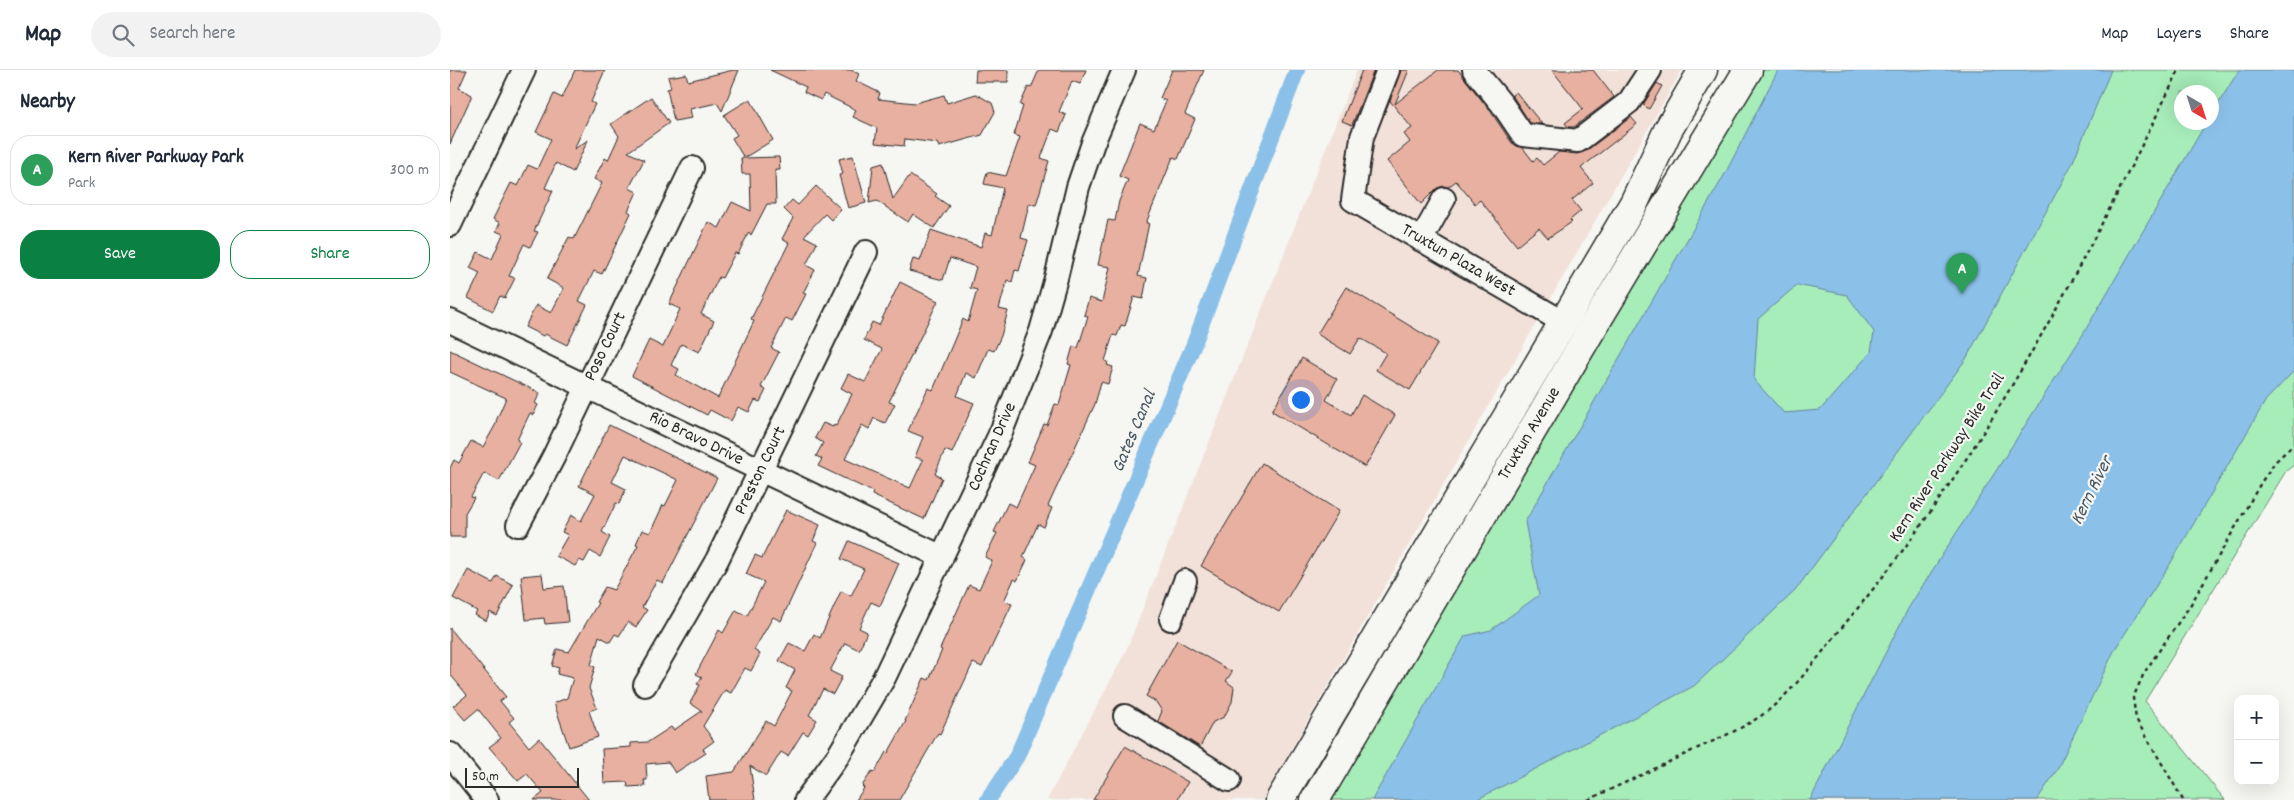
<!DOCTYPE html>
<html lang="en">
<head>
<meta charset="utf-8">
<style>
  body { margin:0; font-family:Dekko,sans-serif; background:#f2f2f3; color:#1f2937 }
  .controls { position:absolute; right:15px; bottom:15px; display:grid; overflow:hidden; border-radius:10px; box-shadow:0 5px 20px #0002 }
  .controls button { width:45px; height:45px; display:grid; place-items:center; padding:0; border:0; border-bottom:1px solid #e0e1e3; background:#fff; color:#1f2937; font:25px sans-serif }
  .compass { position:absolute; left:1724px; top:15px; width:45px; height:45px; border-radius:50%; background:#fff; box-shadow:0 5px 20px #0002; rotate:141deg }
  .scale { position:absolute; left:15px; bottom:12px; width:114px; box-sizing:border-box; padding-left:5px; border:2px solid #2b2b2b; border-top:0; font-size:14px; line-height:18px; white-space:nowrap; color:#2b2b2b; -webkit-text-stroke:4px #f6f6f2; paint-order:stroke }
  .you { position:absolute; left:850px; top:329px; width:18px; height:18px; margin:-12px; border:4px solid #fff; border-radius:50%; background:#1a73e8; box-shadow:0 0 0 8px #1a73e833 }
  .badge { display:grid; place-items:center; width:32px; height:32px; border-radius:50%; background:#0b8043; color:#fff; font-size:16px; font-weight:700 }
  .pin { position:absolute; translate:-50% -41px; filter:drop-shadow(0 1px 2px #0008) }
  .pin::after { content:''; position:absolute; top:26px; width:18px; height:15px; background:inherit; clip-path:polygon(0 0,100% 0,50% 100%) }
  .list { margin:0; padding:0; list-style:none }
  h2 { display:flex; justify-content:space-between; align-items:center; height:65px; margin:0; padding:0 20px; font-size:21px }
  h2 small { font-size:16px; font-weight:400; color:#747a83 }
  .list li { display:grid; grid-template-columns:32px 1fr auto; gap:15px; align-items:center; box-sizing:border-box; height:70px; margin:0 10px 10px; padding:0 10px; border:1px solid #e0e1e3; border-radius:20px }
  .list b { display:block; font-size:19px; white-space:nowrap }
  .list p { margin:0; font-size:16px; white-space:nowrap; color:#747a83 }
  .list em { font-size:16px; font-style:normal; color:#747a83 }
  .actions { display:flex; gap:10px; padding:15px 20px }
  .actions a { flex:1; padding:11px 0; border:1px solid #0b8043; border-radius:20px; text-align:center; font-size:18px; color:#0b8043 }
  .actions .main { background:#0b8043; color:#fff }
  .icon { flex:none; width:28px; height:28px; fill:none; stroke:currentColor; stroke-width:2; stroke-linecap:round; stroke-linejoin:round }
  .map { position:relative; flex:none; width:1844px; height:730px; overflow:hidden }
  header { display:flex; align-items:center; gap:30px; box-sizing:border-box; height:70px; padding:0 25px; background:#fff; border-bottom:1px solid #e0e1e3 }
  header strong { font-size:24px }
  nav { display:flex; gap:28px; margin-inline-start:auto; font-size:18px }
  .search { width:350px; height:45px; background:#f2f2f3; display:flex; align-items:center; gap:12px; box-sizing:border-box; padding:0 18px; border-radius:28px; color:#747a83; font-size:19px }
  main { display:flex }
  aside { flex:1; background:#fff }
  .map>svg:first-child { display:block }
  .built { fill:#f2e1d9 }
  .green { fill:#a7edb9; stroke:#698c72; fill-rule:evenodd }
  .water { fill:#8bc0e8; stroke:#65849c; fill-rule:evenodd }
  .lines { fill:none; stroke-linecap:round; stroke-linejoin:round }
  .canal { stroke:#8bc0e8; stroke-width:16 }
  .building { fill:#e8b0a0; stroke:#2b2b2b }
  .minor-casing { stroke:#2b2b2b; stroke-width:26 }
  .major-casing { stroke:#2b2b2b; stroke-width:31 }
  .path { stroke:#2b2b2b; stroke-width:2.5; stroke-dasharray:4 4; stroke-linecap:butt }
  .minor { stroke:#f6f6f2; stroke-width:22 }
  .major { stroke:#f6f6f2; stroke-width:28 }
  .labels { text-anchor:middle; dominant-baseline:central; stroke-width:4.5; stroke-linejoin:round; paint-order:stroke }
  .street-label { font-size:18px; fill:#2b2b2b; stroke:#f6f6f2 }
  .water-label { font-size:19px; font-style:italic; fill:#485864; stroke:#f6f6f2 }
</style>
</head>
<body>
<header>
<strong>Map</strong>
<div class="search"><svg class="icon" aria-label="search" viewBox="0 0 24 24"><circle cx="10" cy="10" r="6"/><path d="M15 15l6 6"/></svg>Search here</div>
<nav><a>Map</a><a>Layers</a><a>Share</a></nav>
</header>
<main>
<aside>
<h2>Nearby<small></small></h2>
<ul class="list">
<li><span class="badge" style="background:#2e9e5b">A</span><div><b>Kern River Parkway Park</b><p>Park</p></div><em>300 m</em></li>
</ul>
<div class="actions"><a class="main">Save</a><a>Share</a></div>
</aside>
<div class="map">
<svg width="1844" height="730" viewBox="0 0 1844 730">
  <rect width="100%" height="100%" fill="#f6f6f2"/>
  <filter id="ink" filterUnits="userSpaceOnUse"><feTurbulence type="fractalNoise" baseFrequency=".02" numOctaves="2"/><feDisplacementMap in="SourceGraphic" scale="10" xChannelSelector="R" yChannelSelector="G"/><feConvolveMatrix kernelMatrix="1 2 1 2 8 2 1 2 1" color-interpolation-filters="sRGB"/></filter>
  <g filter="url(#ink)">
    <path class="built" d="M907,0h325l-420,730h-215l79,-149z"/>
    <path class="green" d="M1311,0h533v395l-8,6 -141,230 80,99h-893zM1732,22h30v30h-30z"/>
    <path class="water" d="M1328,0h333l-39,94 -106,195 -171,232 -101,95 -218,114h-104l93,-164 26,-6 48,-35 -14,-73 201,-350zM1347,215l50,10 27,37 -3,20 -51,58 -36,3 -30,-33 4,-61z
      M1789,0h55v301l-28,29 -97,166 -54,83 -58,121 -20,30h-227l99,-193 170,-266 124,-213 3,-5 6,-1v-8z"/>
    <g class="lines">
      <path class="canal" d="M538,730l29,-44 177,-412 103,-274"/>
    </g>
    <path class="building" d="M0,0h17l-8,18 13,7 -22,49z
      M125,0h30l-14,32 4,2 -21,45 14,-9 -15,32 -17,-9 -11,25 8,3 -19,40 4,1 -8,15 -6,-3 -15,32 6,2 -10,20 -5,-2 -7,15 -25,-13 12,-25 -10,-5 8,-16 14,7 11,-25 -7,-3 4,-8 -7,-4 18,-36 7,3 10,-21 9,4 14,-30 -15,-7 18,-38 8,4z
      M283,0h6l-17,41 -5,-8 -27,6 2,9 -18,3 -7,-32 4,-1 -3,-11 18,-3 2,7z
      M320,0h81l8,4 -3,7 24,12 -2,6 37,4 29,-8 3,8 29,-9 16,9 3,9 -13,23 -43,12 -2,-4 -32,-4 -1,7 -29,-3 2,-15 -24,-11 3,-7 -32,-16 -3,6 -17,-8 2,-5z
      M526,0h32v12h-33z
      M589,0h47l-6,14 -8,-3 -13,31 7,3 -7,17 -7,-3 -11,29 8,3 -13,44 -7,-1 -8,34 7,2 -9,31 -4,-1 -3,12 -5,-2 -8,29 9,2 -7,25 -7,15 -6,-2 -12,29 -10,-5 -9,23 17,7 -22,50 -7,-3 -10,24 7,4 -18,41 -52,-24 1,-3 -55,-26 4,-7 -6,-3 7,-13 -8,-5 8,-15 10,4 1,-2 2,1 16,-32 -11,-6 7,-14 17,8 17,-33 -18,-9 8,-18 7,3 21,-43 38,19 -49,101 6,2 -10,19 -11,-5 -5,11 -7,-4 -17,34 65,29 13,-28 -8,-3 8,-20 -15,-6 20,-43 5,2 30,-71 5,3 9,-32 -7,-2 6,-21 -26,-9 -7,22 -34,-9 4,-12 7,2 11,-31 50,17 4,-14 7,2 11,-47 -19,-4 3,-12 19,4 14,-39 -6,-2 9,-29 -3,-1 8,-18 3,1z
      M722,0h32l-19,44 10,5 -17,40 -5,-2 -27,66h3l-11,53 9,2 -4,21 -9,-2 -9,29 -4,-1 -4,11 -4,-1 -8,26 3,1 -1,3 6,2 -5,17 -7,-2 -6,22 -47,102 4,2 -8,19 -6,-3 -15,33 4,3 -10,21 -3,-2 -10,22 8,3 -30,63 -9,-4 -33,71 -2,-1 -39,67h-43l8,-12 -2,-2 10,-15 3,1 11,-20 2,1 18,-32h-1l19,-43 5,2 13,-30 -2,-1 29,-64 10,4 13,-28 -7,-4 12,-24 -3,-1 14,-29 8,4 19,-42 -7,-3 16,-38 3,1 8,-21 4,1 12,-40 -3,-1 5,-18 5,2 10,-32 -4,-1 5,-17 13,4 8,-35 -12,-2 10,-45 7,1 4,-20 9,-21 -9,-4 21,-53 14,6 12,-28 -6,-3z
      M912,0h12l-22,55 -10,-4z
      M951,0h8l-14,34 43,-34h20l33,42 21,31 11,5 10,13 4,-3 6,7 16,-13 18,2 9,-3 45,-34 6,7 -56,44 12,15 -21,17 9,11 -11,9 2,2 -24,16 -9,-10 -22,18 -37,-46 -5,4 -19,-23 -8,6 -4,-1 -7,2 -16,16 -34,-43 23,-19 -6,-8 8,-6 -22,-27z
      M1102,0h41l21,27 -40,30h-6l-3,-4 18,-14z
      M1207,13l5,3 -13,23 -6,-4z
      M1066,22l26,32 -12,-1 -18,-28z
      M201,27l18,26 -41,29 16,8 -15,28 8,4 -9,19 3,2 -29,61 -8,-3 -15,30 8,4 -20,40 -22,-11 -2,2 -18,-9 11,-22 15,8 13,-25 -17,-9 22,-42 5,2 28,-56 -8,-4 11,-21 3,2 11,-24 -8,-12z
      M300,29l23,41 -29,18 35,-1 1,13h-5l1,34h-9l-16,31 -2,-3 -11,22 -3,-1 -13,25 -3,-1 -18,37 13,7 -15,31 -18,-8 -10,21 8,4 -3,6 42,23 36,-77 -3,-2 38,-76 -7,-4 11,-21 -9,-9 8,-9 6,5 18,-19 25,23 -10,11 -6,-6 -21,22 13,7 -11,22 9,5 -12,23 3,1 -14,27 -6,-3 -15,30 8,4 -18,35 5,3 -6,12 -5,-2 -6,12 -11,-5 -7,14 -21,-11 -3,5 -75,-39 17,-36 14,7 17,-38 -11,-5 39,-82 11,6 13,-26 19,9 -1,-37h-8l-1,-16h3l-12,-20 5,-3 -13,-20z
      M403,86l13,47 -18,5 -9,-33 4,-1 -4,-15z
      M433,93l10,36 17,-24 27,19 -2,2 14,10 -15,22 -21,-14 -5,8 -31,-21 -8,2 4,-37z
      M896,217l92,56 -28,47 -34,-20 10,-17 -26,-15 -10,16 -33,-20z
      M0,280l90,43 -5,10 3,2 -5,10 -3,-2 -13,27 3,2 -21,39 -15,-8 -13,24 3,1 -9,15v24h-15v-69l4,-8 5,3 12,-22 12,6 14,-25 -1,-1 10,-23 -56,-26z
      M852,288l35,21 -11,21 25,15 11,-20 33,20 -30,52 -93,-56z
      M159,355l108,53 -54,105 -6,-3 -15,27 5,3 -11,17 -8,-5 -9,14 -4,-2 -5,8 -11,-6 -8,29 4,2 -6,21 8,20 -8,3 9,26 -29,10 -15,-44 13,-5 6,-20 -16,-4 2,-6 -7,-2 5,-17 12,3 29,-49 -2,-1 9,-15 9,3 24,-45 -2,-1 6,-14 8,3 13,-28 2,1 13,-26 -53,-25 -13,27 14,7 -7,15 -3,-1 -14,29 8,5 -10,20 -10,-6 -6,11 -5,-2 -4,6 -19,-10 12,-21 -6,-3 9,-17 10,6 14,-27 -16,-8z
      M812,393l77,48 -60,101 -78,-46z
      M336,440l34,15 -7,16 4,2 -36,78 -8,-4 -19,33 6,4 -9,17 -6,-3 -14,25 -6,-3 -22,36 11,15 -11,8 3,4 -31,20 -7,-11 -22,2 1,16h-3l1,6 -17,1 -1,-5 -23,1 -2,-34 29,-2v-4l17,-1 23,-15 3,3 28,-19 -12,-8 10,-18 -3,-1 5,-7 -6,-3 23,-44 4,3 13,-23 11,6 17,-34 -18,-8 9,-19 7,3z
      M399,471l50,22 -19,43 -9,-4 -12,26 8,4 -8,18 -14,-7 -15,28 12,6 -9,17 -10,-5 -14,26 8,5 -9,15 -5,-3 -15,24 -7,-4 -15,24 -16,-10 5,34h-46l-3,-24 28,-4 32,-51 8,5 18,-35 -6,-3 9,-18 -16,-9 10,-18 16,8 9,-17 6,4 21,-47 10,5 13,-27 -23,-10z
      M18,500l25,13 4,-7 16,9 -16,31 -7,-4 -4,9 -11,-6 2,-4 -24,-13z
      M92,504l2,14 20,-2 4,36 -23,2 -1,-6 -18,2 -5,-44z
      M0,558l56,69 -6,4 14,17 -5,4 20,25 10,-9 50,62h-55l9,-7 -16,-19 -9,7 -29,-34 12,-9 -23,-29 -13,11 -12,-14 14,-11 -17,-21z
      M727,570l55,32 -6,9 8,6 -2,15 -8,15 -11,5 -13,25 -42,-26 4,-10 -6,-9 -10,-6z
      M675,676l63,36 -11,18h-84z"/>
    <g class="lines">
      <defs>
        <path id="minor" d="M938,0l-26,67 -9,63 210,122
          M1024,0l28,34 21,31 55,6 51,-39 21,-32
          M0,155l74,-155
          M971,170l23,-41
          M0,251l492,236
          M68,455l36,-69 138,-288
          M721,549l14,-38
          M195,615l72,-125 149,-308
          M675,646l104,64
          M0,684l37,46
          M356,730l32,-44 46,-78 117,-246 40,-101 15,-53 22,-91 15,-44 31,-73"/>
        <path id="major" d="M830,730l354,-597 34,-73 35,-60
          M865,730l275,-468 158,-262"/>
      </defs>
      <use href="#minor" class="minor-casing"/>
      <use href="#major" class="major-casing"/>
      <path class="path" d="M1138,730c36,-17 73,-34 110,-52 24,-11 51,-22 72,-39 32,-27 56,-63 83,-95 135,-164 233,-354 326,-544
        M1733,730l-47,-81 -3,-21 11,-25 47,-69 71,-123 13,-19 19,-18"/>
      <use href="#minor" class="minor"/>
      <use href="#major" class="major"/>
    </g>
  </g>
  <g class="labels">
    <g class="street-label">
      <text transform="translate(1008 191) rotate(30)">Truxtun Plaza West</text>
      <text transform="translate(156 277) rotate(-64)">Poso Court</text>
      <text transform="translate(1080 364) rotate(-59)">Truxtun Avenue</text>
      <text transform="translate(246 369) rotate(26)">Rio Bravo Drive</text>
      <text transform="translate(543 377) rotate(-66)">Cochran Drive</text>
      <text transform="translate(1498 388) rotate(-57)">Kern River Parkway Bike Trail</text>
      <text transform="translate(311 401) rotate(-64)">Preston Court</text>
    </g>
    <g class="water-label">
      <text transform="translate(685 362) rotate(-67)">Gates Canal</text>
      <text transform="translate(1643 421) rotate(-64)">Kern River</text>
    </g>
  </g>
</svg>
<div class="controls">
<button>+</button>
<button>−</button>
</div>
<svg class="compass" viewBox="-18 -18 36 36"><path d="M0-13l5 13h-10z" fill="#e53935"/><path d="M0 13l5-13h-10z" fill="#747a83"/></svg>
<div class="scale">50 m</div>
<div class="you"></div>
<div class="pin badge" style="left:1512px;top:224px;background:#2e9e5b">A</div>
</div>
</main>
</body>
</html>
